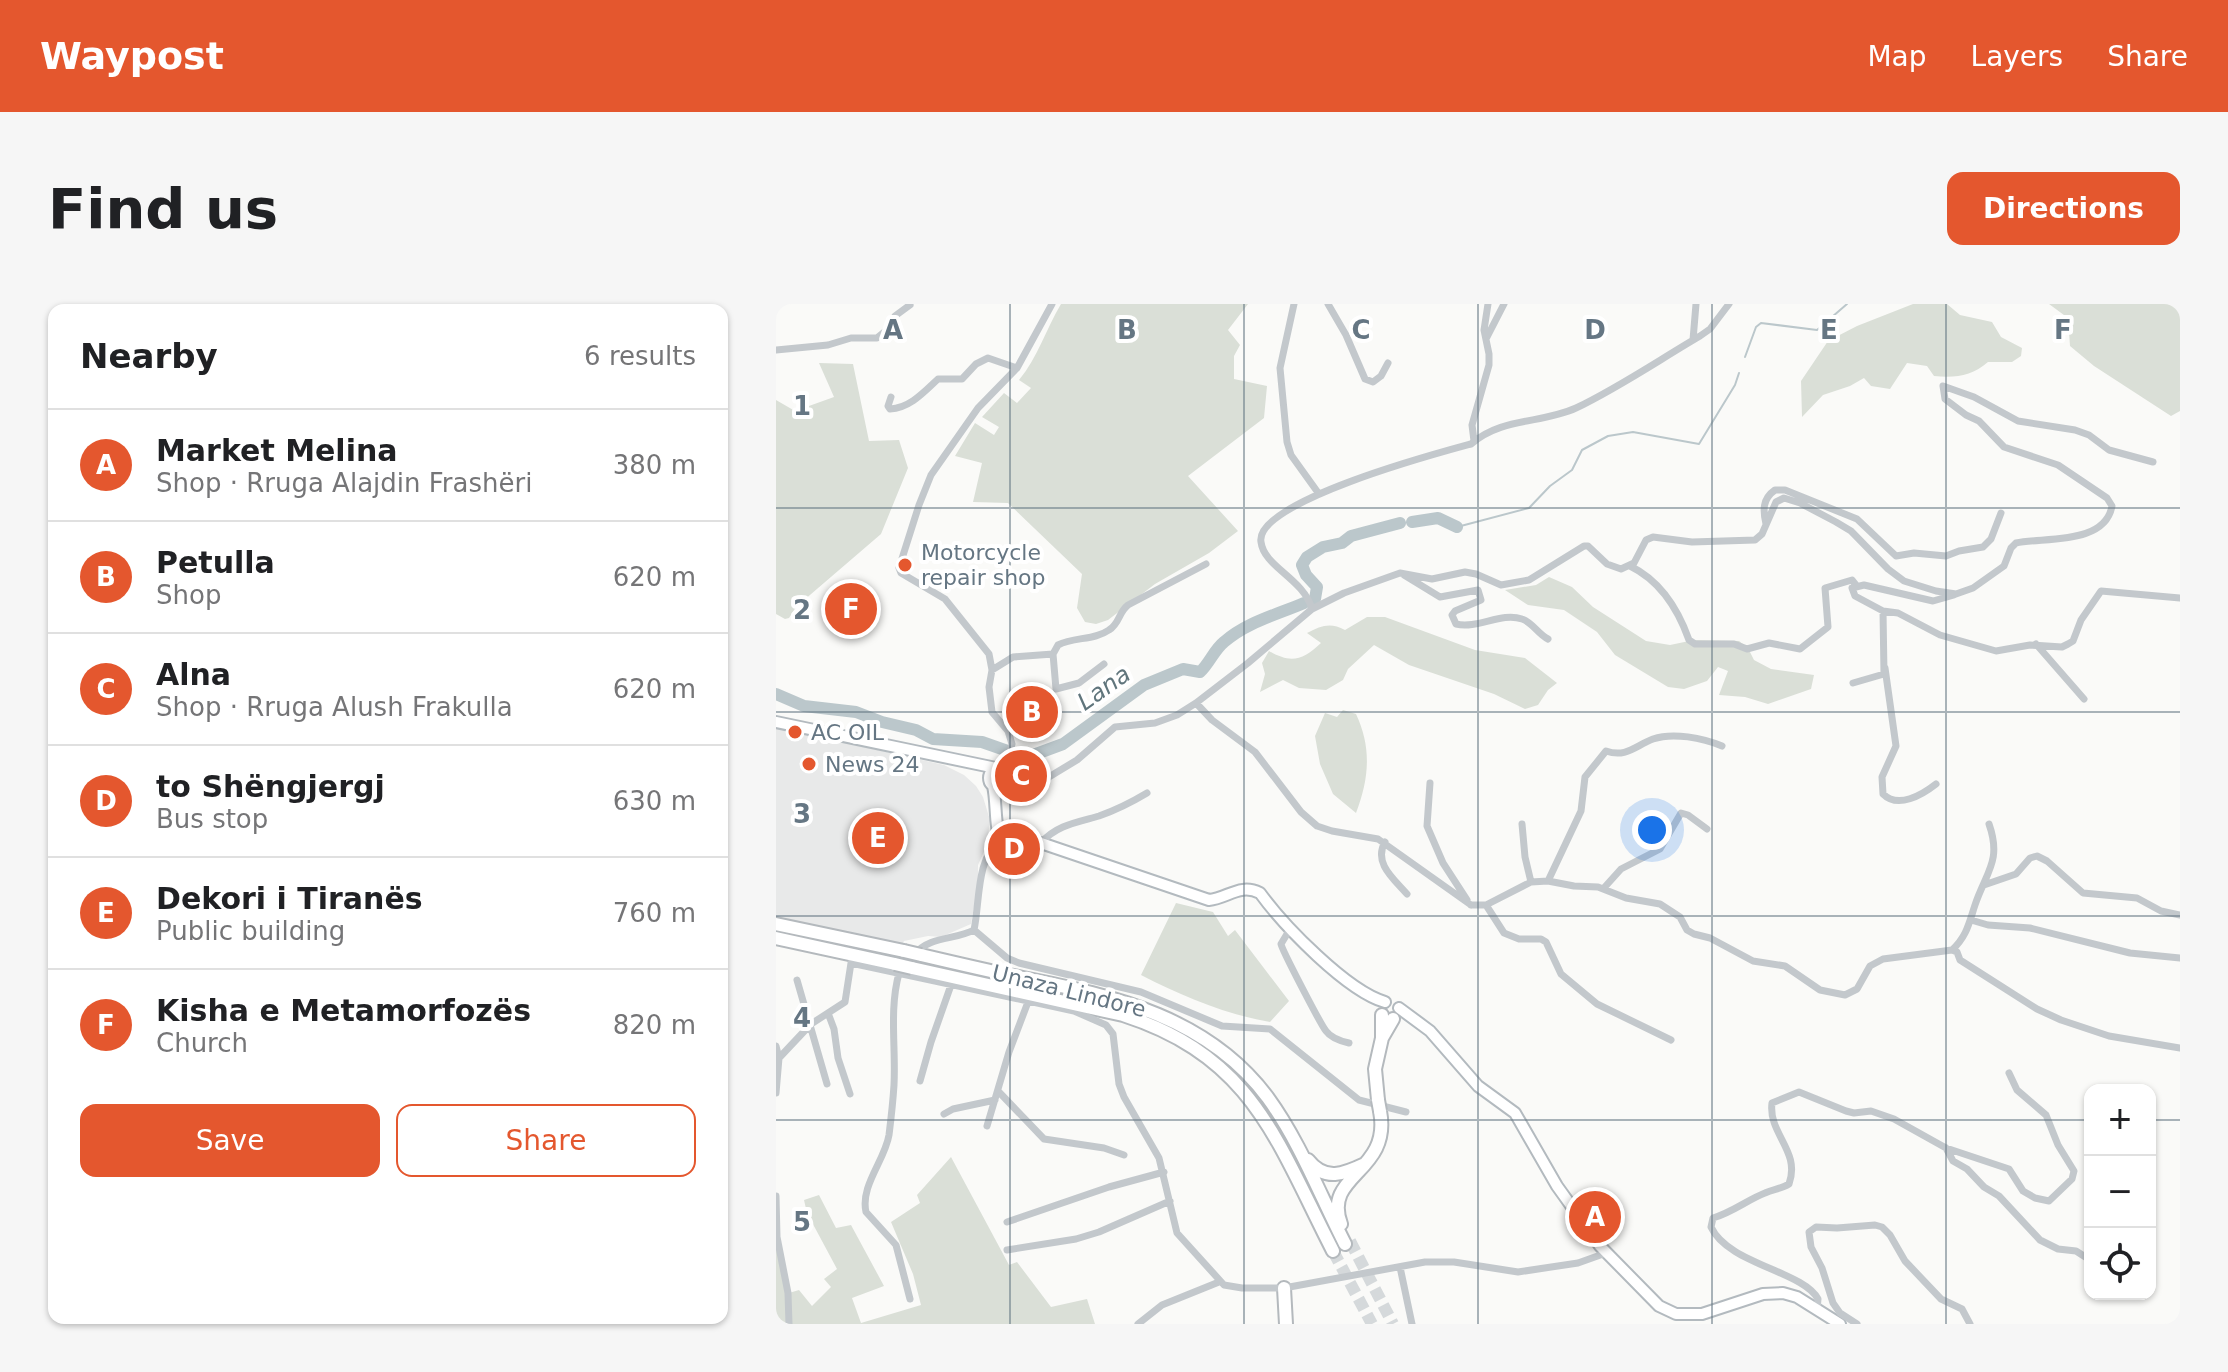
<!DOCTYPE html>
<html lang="en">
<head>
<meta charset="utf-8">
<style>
  body { margin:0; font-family:"DejaVu Sans",sans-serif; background:#f6f6f6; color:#202124 }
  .controls { position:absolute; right:24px; bottom:24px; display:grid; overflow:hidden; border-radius:16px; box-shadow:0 2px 6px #0004 }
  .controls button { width:72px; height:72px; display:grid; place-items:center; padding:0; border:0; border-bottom:2px solid #e0e0e0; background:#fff; color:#202124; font:40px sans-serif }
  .you { position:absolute; left:876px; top:526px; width:28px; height:28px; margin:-20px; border:6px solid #fff; border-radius:50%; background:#1a73e8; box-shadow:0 0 0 12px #1a73e833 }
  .badge { display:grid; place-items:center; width:52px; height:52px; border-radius:50%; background:#e4572e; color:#fff; font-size:26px; font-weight:700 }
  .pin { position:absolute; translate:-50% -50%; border:4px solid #fff; box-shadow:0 2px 8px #0006 }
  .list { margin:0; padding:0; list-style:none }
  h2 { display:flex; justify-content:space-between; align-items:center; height:104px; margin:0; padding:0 32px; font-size:34px }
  h2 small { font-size:26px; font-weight:400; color:#757577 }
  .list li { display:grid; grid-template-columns:52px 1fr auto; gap:24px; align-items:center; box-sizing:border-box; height:112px; padding:0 32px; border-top:2px solid #e0e0e0 }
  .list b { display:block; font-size:30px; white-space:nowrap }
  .list p { margin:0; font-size:26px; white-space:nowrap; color:#757577 }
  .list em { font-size:26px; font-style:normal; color:#757577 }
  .actions { display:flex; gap:16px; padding:24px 32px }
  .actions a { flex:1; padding:18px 0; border:2px solid #e4572e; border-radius:16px; text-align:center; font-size:28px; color:#e4572e }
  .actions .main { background:#e4572e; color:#fff }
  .icon { flex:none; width:44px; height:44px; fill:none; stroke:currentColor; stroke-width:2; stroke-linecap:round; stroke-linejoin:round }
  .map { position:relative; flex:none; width:1404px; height:1020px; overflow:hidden; border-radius:16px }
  header { display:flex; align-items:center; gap:48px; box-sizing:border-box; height:112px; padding:0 40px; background:#e4572e; color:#fff }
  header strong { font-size:38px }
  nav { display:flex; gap:44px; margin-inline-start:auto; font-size:28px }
  .intro { display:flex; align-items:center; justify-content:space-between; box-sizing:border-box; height:192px; padding:0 48px }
  h1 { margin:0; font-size:56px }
  .button { padding:20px 36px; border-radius:16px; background:#e4572e; color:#fff; font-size:28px; font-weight:700 }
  main { display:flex; gap:48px; padding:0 48px }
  aside { flex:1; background:#fff; border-radius:16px; box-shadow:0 2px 6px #0004 }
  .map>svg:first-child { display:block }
  .built { fill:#e8e9e9 }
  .green { fill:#dadfd7 }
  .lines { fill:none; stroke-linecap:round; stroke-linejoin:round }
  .stream { stroke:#bbc7cb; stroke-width:2 }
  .river { stroke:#bbc7cb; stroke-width:12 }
  .trunk-tunnel { stroke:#d5d9db; stroke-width:12; stroke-dasharray:12 6; stroke-linecap:butt }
  .secondary-casing { stroke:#b3babf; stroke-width:14 }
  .trunk-casing { stroke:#b4b9bd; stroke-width:16 }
  .minor { stroke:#c3c8cc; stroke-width:7 }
  .secondary { stroke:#fff; stroke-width:10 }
  .trunk { stroke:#fff; stroke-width:12 }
  .trunk-bridge-casing { stroke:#b4b9bd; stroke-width:16; stroke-linecap:butt }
  .trunk-bridge { stroke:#fff; stroke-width:12 }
  .grid { fill:none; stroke:#657683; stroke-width:2; stroke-opacity:0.55 }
  .poi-dot { fill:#e4572e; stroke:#fff; stroke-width:3 }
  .labels { text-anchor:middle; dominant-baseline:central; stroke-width:8; stroke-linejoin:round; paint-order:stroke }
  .poi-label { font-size:22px; fill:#657683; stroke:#fff; text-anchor:start }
  .street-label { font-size:22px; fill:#657683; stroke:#fff }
  .water-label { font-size:24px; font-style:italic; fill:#60757c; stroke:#fff }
  .grid-label { font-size:26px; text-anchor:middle; font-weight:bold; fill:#657683; stroke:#fff; stroke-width:8; stroke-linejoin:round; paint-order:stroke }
</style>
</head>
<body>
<header>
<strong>Waypost</strong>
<nav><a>Map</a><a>Layers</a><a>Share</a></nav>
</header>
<div class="intro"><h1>Find us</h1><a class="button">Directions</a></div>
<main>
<aside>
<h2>Nearby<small>6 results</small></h2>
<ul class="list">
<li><span class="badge">A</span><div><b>Market Melina</b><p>Shop · Rruga Alajdin Frashëri</p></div><em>380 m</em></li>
<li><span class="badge">B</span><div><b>Petulla</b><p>Shop</p></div><em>620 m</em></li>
<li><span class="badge">C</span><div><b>Alna</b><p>Shop · Rruga Alush Frakulla</p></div><em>620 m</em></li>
<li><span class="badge">D</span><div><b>to Shëngjergj</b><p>Bus stop</p></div><em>630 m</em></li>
<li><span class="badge">E</span><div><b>Dekori i Tiranës</b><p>Public building</p></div><em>760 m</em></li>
<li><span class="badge">F</span><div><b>Kisha e Metamorfozës</b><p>Church</p></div><em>820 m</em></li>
</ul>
<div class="actions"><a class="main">Save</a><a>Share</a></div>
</aside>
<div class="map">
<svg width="1404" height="1020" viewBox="0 0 1404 1020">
  <rect width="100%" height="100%" fill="#fafaf8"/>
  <path class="built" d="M0,423l168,38 20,10 12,11 7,11 7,23 -3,25 -9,20v19l-7,40 -30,13 -13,-1 -24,5 -2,4 -126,-28z"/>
  <path class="green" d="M285,0h187l-20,26 12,15 -6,11v23l33,7 -3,32 -76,58 50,55 -29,22 -54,31 -47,36 -12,4 -11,-2 -8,-14 5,-34 -74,-71 -35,-1 9,-39 -27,-7 20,-33 19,12 5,-8 -17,-10 22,-24 13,10 14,-15 -12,-8c19,-23 27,-51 42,-76z
    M1137,0h34l13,11 32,7 9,15 21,11 -1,8 -9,6h-24c-16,14 -32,16 -54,14l-7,-10 -20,-3 -17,26 -19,-3 -7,-8 -14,8 -27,9 -21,22 -1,-36 27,-40 29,-15z
    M1273,0h131v107l-9,5 -77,-50 -24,-20 -2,-28z
    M43,59l34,1 16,77 30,-1 9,28 -27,66 -85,73 -7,11 -4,1 -9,-5v-214l19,11 39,-14z
    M773,273l23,10 21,20 53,34 24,4 24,-5 45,1 9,7 6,12 17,9 43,6 -3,14 -43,15 -23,-7 -26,-2 9,-24 -10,-4 -11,14 -23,8 -16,-2 -53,-32 -18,-23 -33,-22 -36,-5 -23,-15 31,-5z
    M591,313h18l90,33 50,8 32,25 -9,7 -10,15 -13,4 -31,-15 -85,-29 -35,-20 -26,24 -5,11 -17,10 -27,-2 -16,-8 -23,12 5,-18 -3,-11 7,-12c22,13 34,9 52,-8l-14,-10c14,-7 23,-11 38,-3z
    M567,406l13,4c16,34 13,65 0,99l-23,-19 -13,-30 -5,-28 10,-23 12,4z
    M400,599l37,9 15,24 7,-6 54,71 -19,21c-46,-8 -88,-26 -129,-47z
    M175,853l58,108 8,-3 34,45 36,-8 8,25h-319v-120l1,33 12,56 10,-3 13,16 19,-19 -7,-8 13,-10 -30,-56 -3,-13 15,-5 17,33 15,-3 33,61 -32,12 9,25 60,-18 -8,-31 -22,-52 29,-19 -3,-8z"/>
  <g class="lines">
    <path class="stream" d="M969,53l11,-30 5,-4 56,7 30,-26
      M681,223l72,-19 21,-22 22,-16 10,-20 26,-14 25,-4 66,12 36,-59 4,-12"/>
    <path class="river" d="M636,218l26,-4 19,9
      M539,295l2,-12 -11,-12 -4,-10 5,-8 16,-10 19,-4 9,-7 49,-13
      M0,390l28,12 52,6 26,10 34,8 17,9 49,3 40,14 14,-2 27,-10 81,-59 39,-16 17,3c9,-8 14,-22 24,-30 23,-20 52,-27 80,-39"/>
    <path class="trunk-tunnel" d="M574,937l43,83
      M557,947l39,73"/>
    <defs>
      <path id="secondary" d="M0,418l220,46
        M213 474a10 10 0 1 1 20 0a10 10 0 1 1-20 0Z
        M217,482c4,16 1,45 9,56l39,1 168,57c19,-2 31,-17 51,-7 24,33 87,98 125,109
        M623,704l31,23 48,55 37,27 42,73 43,60 59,60 17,8h26l61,-20 20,-1 14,4 43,27"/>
      <path id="trunk" d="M0,620l128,27
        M0,634l119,26
        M145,651c34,8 68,16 102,23 92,18 186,40 245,120 32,44 52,97 77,146
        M136,664l211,47c130,42 153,125 210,236
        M606,711v23l11,-19
        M602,796l-3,-31 7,-31
        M532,856c17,22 36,14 57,4
        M565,920c-19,-50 51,-51 39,-113
        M508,984l2,36"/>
    </defs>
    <use href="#secondary" class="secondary-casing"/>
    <use href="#trunk" class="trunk-casing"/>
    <path class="minor" d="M518,0l-14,64 7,74 4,13 28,39
      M552,0l18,31 19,44 8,3 8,-6 7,-13
      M710,35l18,-35
      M917,36l3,-36
      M0,46l52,-5 23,-7h26l11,-9 7,-13 15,-11
      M115,93l-3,9 2,3c20,-1 34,-17 48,-30h24l14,-15 12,-6 29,10
      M698,137l-2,-16 17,-60v-11l-5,-24 4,-26
      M990,220c-3,-13 -4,-25 9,-34h10l72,29 39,37 18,-3 32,3 13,-5 24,-4 8,-8 10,-26
      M854,262c31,15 48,43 59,74l6,4h39l13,5 22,-6 31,6 28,-22 -3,-39 27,-8 4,5
      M628,271l36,22 38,-7 3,10 -26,11 -3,4 4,9c22,5 45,-12 66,-5 10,3 16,15 26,20
      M1178,291l-21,6 -69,-16 -12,3 3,8 28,15 15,2 42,22 56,16 34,-6 32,2 6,-3 5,-3 8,-21 20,-29 79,7
      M536,305c-9,-31 -48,-42 -51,-67 -7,-40 177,-89 210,-98 31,-27 70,-20 105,-36 42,-20 83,-48 124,-72l10,-7 19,-25
      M1260,340l48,55
      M328,360l-25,19 -23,6 -3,-35 5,-9c16,-8 37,-5 51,-15 11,-7 9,-17 19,-25l78,-41
      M1109,364l11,78 -14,31 1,17c15,15 39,1 53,-10
      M216,366l21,-13 40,-3
      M1077,379l31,-9 -1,-63
      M420,399l16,17 43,32 46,60 16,14 15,5 46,8 93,66
      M229,465l7,-25 -4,-13 -16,-19 -3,-25 3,-17 -3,-16 -44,-55 -44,-26 -2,-5 20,-63 12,-30 47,-67 39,-40 35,-64
      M233,478l9,5 16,-1 43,-26 38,-33 40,-4 22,-8 19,-12 52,-40 64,-54 32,-16 56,-20 32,6 33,-7 11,2 25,11 28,-5 55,-34h4l19,18 14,5 13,-6 12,-23 7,-3 39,5 63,-2 7,-6 14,-32 8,-4 16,5 36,19 15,9 37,38 16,12 32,10 20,3 17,-6 31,-22 7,-18 5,-5c29,-6 89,2 96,-37l-5,-8 -49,-33 -54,-18 -25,-26 -13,-6 -21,-16 -2,-13 31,11 44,24 57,9 14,5 20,15 44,12
      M654,479l-3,43 16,37 24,37
      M746,520l3,33 6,25
      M609,538c-12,21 9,37 22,52
      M265,539c15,-18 37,-21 58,-27 17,-6 33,-14 48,-23
      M772,577l33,-70 4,-34 21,-26c20,7 29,-5 47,-12 20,-7 50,-1 69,7
      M1208,581l32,-11 14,-16 7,-2 10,5 36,32 54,5 24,13 19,4
      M827,585l18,-20 39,-20 21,-36 7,2 19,14
      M695,601h15l45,-23 17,-1 26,5 24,1 28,11 34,6 20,13 7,13 7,4 16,4 43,23 32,5 35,24 25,5 12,-6 13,-23 13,-7 69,-9 5,2 3,8 77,49 24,11 48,16 71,12
      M710,601l18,28 15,6h22l5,3 15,32 36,30 74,36
      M1195,616l17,5 42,3 100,25 50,5
      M514,625l-9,15c1,6 40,81 45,87 5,7 14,10 23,12
      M198,626l33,28 12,5 122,29 81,34 48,3 89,71 47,12
      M198,626c6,-28 2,-72 26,-90
      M1176,646c15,-14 17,-27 23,-45 11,-33 27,-44 14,-81
      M139,650c15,-18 40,-14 59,-24
      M123,669c-10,37 -3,74 -5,112 -1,16 -3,34 -5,50 -4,25 -29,51 -23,77l30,33 14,54
      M21,676l30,104
      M52,709l6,16 4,29 12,36
      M0,742l3,12 -3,35
      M3,754l32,-34 34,-22 6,-39 223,48 32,14 7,9 6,50 5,13 35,61 18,75 47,52 18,3h42l141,-26h29l64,10 60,-9 28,-10
      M144,777l11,-39 20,-57
      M222,787l46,48 60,9 20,7
      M168,810l9,-5 42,-9
      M211,822l22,-74 19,-50
      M1170,844l7,13 14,8 17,18 15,9 41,44 18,9 18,2 14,9
      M0,892l1,41 11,56 1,31
      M231,918l102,-35 55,-15
      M231,946l69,-11 23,-7 71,-31
      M624,963l12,57
      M1041,1006l1,-11c-15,-28 -90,-35 -107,-72l2,-9c20,-6 34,-18 52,-25 9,-4 16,-4 24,-9 12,-33 -21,-50 -17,-81l27,-11 47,19 8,2 17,-2 23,8 52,29 63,21 14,22 12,7 14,3 23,-22 2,-8 -16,-26 -12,-30 -29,-25 -8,-17
      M362,1020l24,-19 57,-23
      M1081,1020l-17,-11 -7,-10 -11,-35 -11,-21 -2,-15 7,-5 21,1 38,-3 7,2 8,8 15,26 36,38 21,10 8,15"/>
    <use href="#secondary" class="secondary"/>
    <use href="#trunk" class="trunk"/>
    <defs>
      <path id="trunk-bridge" d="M128,647l17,4
        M119,660l17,4
        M602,796l2,11"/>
    </defs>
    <use href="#trunk-bridge" class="trunk-bridge-casing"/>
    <use href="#trunk-bridge" class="trunk-bridge"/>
  </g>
  <path class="grid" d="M234,0v1020M468,0v1020M702,0v1020M936,0v1020M1170,0v1020M0,204h1404M0,408h1404M0,612h1404M0,816h1314M1374,816h30"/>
  <g class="poi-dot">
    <circle cx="129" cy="261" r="8"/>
    <circle cx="19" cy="428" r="8"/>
    <circle cx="33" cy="460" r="8"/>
  </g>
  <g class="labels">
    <g class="poi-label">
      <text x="145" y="248">Motorcycle<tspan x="145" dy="25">repair shop</tspan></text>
      <text x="35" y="428">AC OIL</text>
      <text x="49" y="460">News 24</text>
    </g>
    <g class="street-label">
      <text transform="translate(293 687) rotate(14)">Unaza Lindore</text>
    </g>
    <g class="water-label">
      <text transform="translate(328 384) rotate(-35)">Lana</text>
    </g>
  </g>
  <g class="grid-label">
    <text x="117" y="35">A</text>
    <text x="351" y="35">B</text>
    <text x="585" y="35">C</text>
    <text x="819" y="35">D</text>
    <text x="1053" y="35">E</text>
    <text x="1287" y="35">F</text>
    <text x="26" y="111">1</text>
    <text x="26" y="315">2</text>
    <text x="26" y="519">3</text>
    <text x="26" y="723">4</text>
    <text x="26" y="927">5</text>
  </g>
</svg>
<div class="controls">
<button>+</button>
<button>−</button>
<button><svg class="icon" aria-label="locate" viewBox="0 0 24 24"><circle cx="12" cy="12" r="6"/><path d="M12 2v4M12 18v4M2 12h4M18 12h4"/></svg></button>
</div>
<div class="you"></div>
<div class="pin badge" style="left:819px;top:913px">A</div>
<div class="pin badge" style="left:256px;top:408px">B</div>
<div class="pin badge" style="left:245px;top:472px">C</div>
<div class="pin badge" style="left:238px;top:545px">D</div>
<div class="pin badge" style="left:102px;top:534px">E</div>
<div class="pin badge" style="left:75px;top:305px">F</div>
</div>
</main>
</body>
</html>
